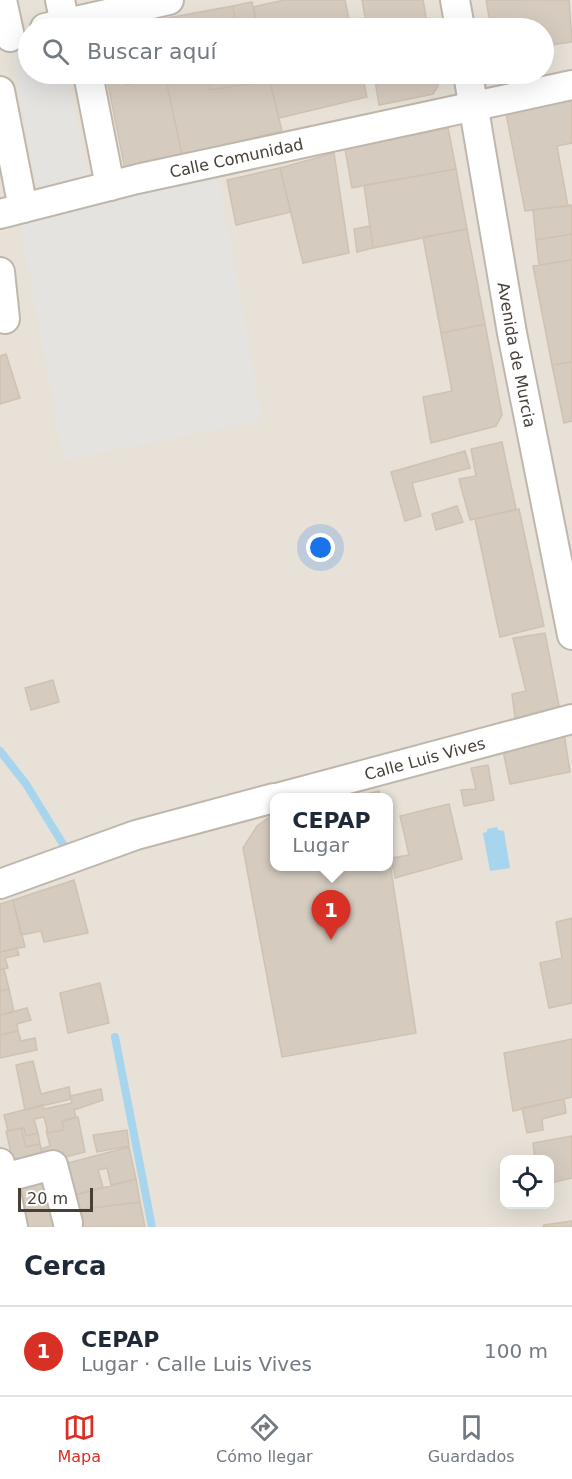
<!DOCTYPE html>
<html lang="es">
<head>
<meta charset="utf-8">
<style>
  body { margin:0; font-family:"DejaVu Sans",sans-serif; background:#f6f6f7; color:#1f2937 }
  .controls { position:absolute; right:18px; bottom:18px; display:grid; overflow:hidden; border-radius:12px; box-shadow:0 6px 24px #0002 }
  .controls button { width:54px; height:54px; display:grid; place-items:center; padding:0; border:0; border-bottom:2px solid #e0e1e3; background:#fff; color:#1f2937; font:30px sans-serif }
  .scale { position:absolute; left:18px; bottom:15px; width:75px; box-sizing:border-box; padding-left:6px; border:3px solid #474037; border-top:0; font-size:16px; line-height:21px; white-space:nowrap; color:#474037; -webkit-text-stroke:4px #fff; paint-order:stroke }
  .you { position:absolute; left:321px; top:548px; width:21px; height:21px; margin:-15px; border:4px solid #fff; border-radius:50%; background:#1a73e8; box-shadow:0 0 0 9px #1a73e833 }
  .badge { display:grid; place-items:center; width:39px; height:39px; border-radius:50%; background:#d93025; color:#fff; font-size:20px; font-weight:700 }
  .pin { position:absolute; translate:-50% -50px; filter:drop-shadow(0 2px 3px #0008) }
  .pin::after { content:''; position:absolute; top:32px; width:21px; height:18px; background:inherit; clip-path:polygon(0 0,100% 0,50% 100%) }
  .popup { position:absolute; left:270px; top:793px; width:123px; height:78px; box-sizing:border-box; display:grid; place-content:center; border-radius:12px; background:#fff; filter:drop-shadow(0 2px 4px #0005); font-size:20px; white-space:nowrap; color:#747a83 }
  .popup b { font-size:22px; color:#1f2937 }
  .popup::after { content:''; position:absolute; left:50%; top:100%; margin-left:-12px; border:12px solid transparent; border-top-color:#fff }
  .list { margin:0; padding:0; list-style:none }
  h2 { display:flex; justify-content:space-between; align-items:center; height:78px; margin:0; padding:0 24px; font-size:26px }
  h2 small { font-size:20px; font-weight:400; color:#747a83 }
  .list li { display:grid; grid-template-columns:39px 1fr auto; gap:18px; align-items:center; box-sizing:border-box; height:90px; padding:0 24px; border-top:2px solid #e0e1e3 }
  .list b { display:block; font-size:22px; white-space:nowrap }
  .list p { margin:0; font-size:20px; white-space:nowrap; color:#747a83 }
  .list em { font-size:20px; font-style:normal; color:#747a83 }
  .icon { flex:none; width:33px; height:33px; fill:none; stroke:currentColor; stroke-width:2; stroke-linecap:round; stroke-linejoin:round }
  .map { position:relative; flex:none; width:572px; height:1227px; overflow:hidden }
  .search { position:absolute; background:#fff; box-shadow:0 6px 24px #0002; left:18px; right:18px; top:18px; height:66px; display:flex; align-items:center; gap:15px; box-sizing:border-box; padding:0 21px; border-radius:33px; color:#747a83; font-size:22px }
  .sheet { height:168px; background:#fff }
  nav { display:flex; justify-content:space-around; align-items:center; box-sizing:border-box; height:84px; border-top:2px solid #e0e1e3; background:#fff; font-size:16px; color:#747a83 }
  nav a { display:grid; justify-items:center; gap:3px }
  nav .on { color:#d93025 }
  .map>svg:first-child { display:block }
  .residential { fill:#e7e1d7; fill-rule:evenodd }
  .parking { fill:#e5e3e0 }
  .water { fill:#a8d5ee }
  .lines { fill:none; stroke-linecap:round; stroke-linejoin:round }
  .stream { stroke:#a8d5ee; stroke-width:8 }
  .building { fill:#d5cbbf; stroke:#cfc2b2; stroke-width:1.5 }
  .minor-casing { stroke:#bfb7ac; stroke-width:32 }
  .minor { stroke:#fff; stroke-width:28 }
  .labels { text-anchor:middle; dominant-baseline:central; stroke-width:6; stroke-linejoin:round; paint-order:stroke }
  .street-label { font-size:16px; fill:#474037; stroke:#fff }
</style>
</head>
<body>
<div class="map">
<svg width="572" height="1227" viewBox="0 0 572 1227">
  <rect width="100%" height="100%" fill="#f4f0e9"/>
  <path class="residential" d="M0,0h572v1227h-572zM28,28h516v46h-516zM274,798h114v68h-114zM504,1160h46v44h-46z"/>
  <path class="parking" d="M28,51v23h38l22,102 -51,11 -25,-133z
    M218,175l44,245 -198,40 -44,-237z"/>
  <path class="water" d="M497,827l1,3 6,1 6,37 -20,3 -7,-38 4,-1v-3z"/>
  <g class="lines">
    <path class="stream" d="M0,751l26,33 40,65
      M115,1037l37,190"/>
  </g>
  <path class="building" d="M284,0h61l6,28h-93l-5,-21z
    M362,0h61l5,28h-61z
    M486,0h83l3,42 -28,4v-18h-53z
    M252,2l6,26h-144l119,-22z
    M233,6l3,22h-122z
    M106,74h162l14,57 -157,38z
    M123,74h86l1,16 60,-9 12,50 -100,24 -17,-80 -39,10z
    M268,74h94l5,23 -88,21z
    M374,74h62l2,12 -5,8 -54,11z
    M572,96v47l-15,3 11,60 -43,5 -20,-103z
    M448,128l8,41 -104,19 -7,-39z
    M334,153l15,100 -46,10 -23,-95z
    M280,168l11,44 -55,13 -9,-45z
    M456,169l11,60 -94,19 -9,-63z
    M572,205v29l-36,6 -3,-30z
    M370,226l3,22 -16,4 -3,-23z
    M467,229l18,95 -44,9 -18,-96z
    M572,234v26l-33,5 -3,-25z
    M572,260v102l-20,3 -19,-99z
    M485,324l17,91 -6,11 -65,17 -8,-46 29,-6 -11,-58z
    M6,354l14,44 -20,6v-48z
    M572,362v59l-8,2 -12,-58z
    M502,442l14,67 -46,11 -11,-41 17,-3 -5,-27z
    M465,451l5,17 -58,15 9,33 -16,5 -14,-49z
    M457,506l6,16 -27,8 -4,-16z
    M519,509l25,117 -44,11 -25,-118z
    M545,633l16,83 -45,9 -4,-31 14,-3 -13,-53z
    M53,680l6,22 -28,8 -6,-22z
    M564,733l6,39 -60,12 -8,-38z
    M488,765l6,35 -30,6 -3,-16 15,-1 -5,-21z
    M379,791l1,7h-29z
    M449,804l13,55 -67,19 -4,-20 18,-3 -9,-39z
    M274,814v52h114v-16l28,183 -134,24 -39,-209 14,-22z
    M74,880l14,53 -44,9 -3,-11 -20,4 -8,-35z
    M13,900l12,47 -25,5v-48z
    M572,918v85l-23,5 -9,-45 22,-5 -6,-36z
    M17,948l2,7 -14,3 3,10 -8,2v-18z
    M4,969l5,20 -9,2v-21z
    M100,983l9,40 -41,10 -8,-40z
    M9,989l5,23 -14,3v-24z
    M27,1008l4,12 -14,4 1,7 -18,4v-20z
    M18,1031l3,10 14,-3 2,12 -37,8v-23z
    M572,1039v58l-59,14 -9,-58z
    M33,1061l8,33 28,-7 2,12 -46,11 -9,-45z
    M101,1089l2,11 -29,10 2,7 -14,4 2,9 -16,3 -4,-16 -10,2 4,14 -12,3 -2,-8 -16,3 -4,-16 39,-10 1,4 28,-6 -2,-7z
    M564,1099l2,14 -24,6 1,11 -16,3 -5,-25z
    M78,1117l7,35 -40,10 -4,-13 9,-3 -4,-16 2,3 16,-3 -2,-9z
    M21,1128l5,19 14,-3 5,18 -30,9 -9,-40z
    M21,1128h3l2,8 12,-3 2,11 -14,3z
    M127,1130l2,16 -32,6 -4,-17z
    M572,1136v42l-22,5v-23h-15l-2,-17z
    M129,1147l7,32 -25,6 -4,-17 -9,2 5,17 -31,9 -8,-32z
    M42,1174l7,26 -30,7 -9,-25z
    M136,1179l4,23 -64,8 -4,-14z
    M49,1200l7,27h-32l-5,-20z
    M140,1202l5,25h-66l-3,-17z
    M572,1221v6h-29l1,-2z"/>
  <g class="lines">
    <defs>
      <g id="minor">
        <path d="M2,0l8,37"/>
        <path d="M60,0l5,24"/>
        <path d="M455,0l5,28"/>
        <path d="M45,28l124,-28"/>
        <path d="M88,74l22,112"/>
        <path id="s1" d="M468,74l44,259 60,302"/>
        <path d="M0,91l23,117"/>
        <path id="s2" d="M0,214l137,-35 435,-94"/>
        <path d="M0,272l5,47"/>
        <path id="s3" d="M277,798l295,-79"/>
        <path d="M0,884l136,-49 138,-37"/>
        <path d="M0,1163l13,64"/>
        <path d="M0,1179l53,-14 15,58"/>
      </g>
    </defs>
    <use href="#minor" class="minor-casing"/>
    <use href="#minor" class="minor"/>
  </g>
  <g class="labels">
    <g class="street-label">
      <text stroke="none"><textPath href="#s2" startOffset="243">Calle Comunidad</textPath></text>
      <text stroke="none"><textPath href="#s1" startOffset="285">Avenida de Murcia</textPath></text>
      <text stroke="none"><textPath href="#s3" startOffset="153">Calle Luis Vives</textPath></text>
    </g>
  </g>
</svg>
<div class="controls">
<button><svg class="icon" aria-label="locate" viewBox="0 0 24 24"><circle cx="12" cy="12" r="6"/><path d="M12 2v4M12 18v4M2 12h4M18 12h4"/></svg></button>
</div>
<div class="scale">20 m</div>
<div class="you"></div>
<div class="pin badge" style="left:331px;top:940px">1</div>
<div class="popup"><b>CEPAP</b>Lugar</div>
<div class="search"><svg class="icon" aria-label="search" viewBox="0 0 24 24"><circle cx="10" cy="10" r="6"/><path d="M15 15l6 6"/></svg>Buscar aquí</div>
</div>
<section class="sheet">
<h2>Cerca<small></small></h2>
<ul class="list">
<li><span class="badge">1</span><div><b>CEPAP</b><p>Lugar · Calle Luis Vives</p></div><em>100 m</em></li>
</ul>
</section>
<nav>
<a class="on"><svg class="icon" aria-label="map" viewBox="0 0 24 24"><path d="M3 6l6-2 6 2 6-2v14l-6 2-6-2-6 2zM9 4v14M15 6v14"/></svg>Mapa</a>
<a><svg class="icon" aria-label="directions" viewBox="0 0 24 24"><path d="M12 3l9 9-9 9-9-9zM9 14v-3h6M13 9l2 2-2 2"/></svg>Cómo llegar</a>
<a><svg class="icon" aria-label="saved" viewBox="0 0 24 24"><path d="M7 4h10v16l-5-4-5 4z"/></svg>Guardados</a>
</nav>
</body>
</html>
